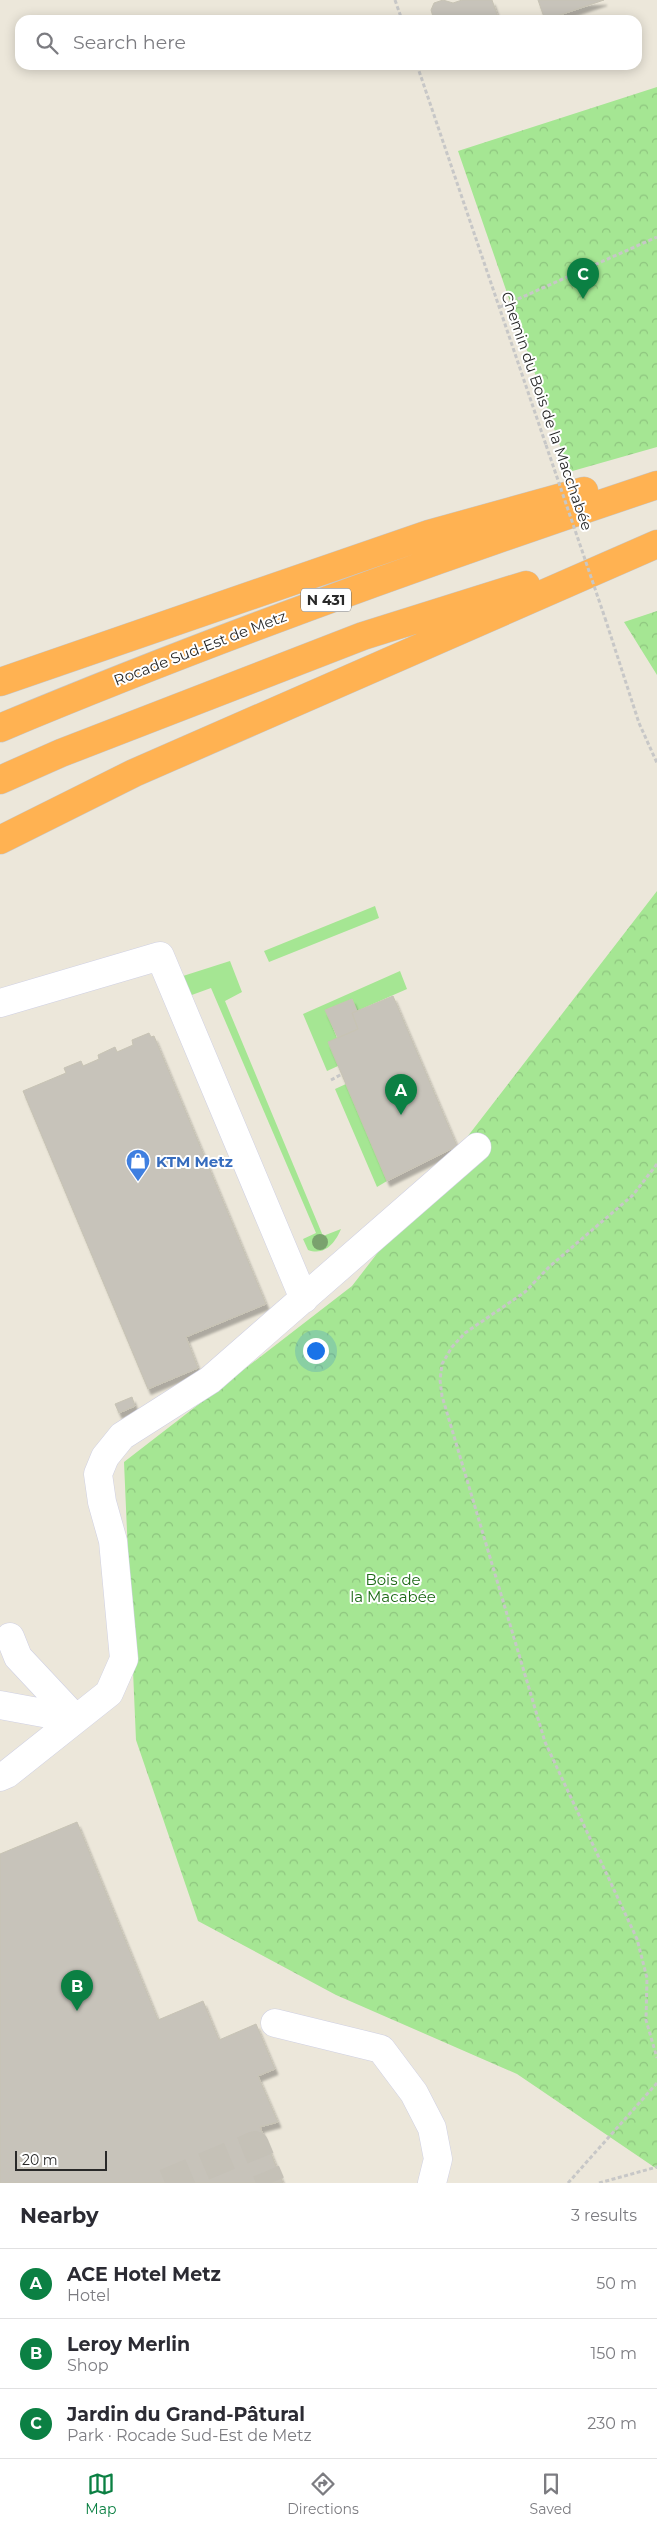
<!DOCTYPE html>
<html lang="en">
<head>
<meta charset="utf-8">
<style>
  body { margin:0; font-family:Montserrat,sans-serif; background:#f2f2f3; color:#2b2b33 }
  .scale { position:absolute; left:15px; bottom:12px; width:92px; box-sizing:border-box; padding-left:5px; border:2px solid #292929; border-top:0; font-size:14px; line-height:18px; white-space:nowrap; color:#292929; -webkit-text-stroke:4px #fff; paint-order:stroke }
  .you { position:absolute; left:315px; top:1350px; width:18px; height:18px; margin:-12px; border:4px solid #fff; border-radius:50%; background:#1a73e8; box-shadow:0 0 0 8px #1a73e833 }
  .badge { display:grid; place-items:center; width:32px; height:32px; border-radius:50%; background:#0b8043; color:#fff; font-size:16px; font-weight:700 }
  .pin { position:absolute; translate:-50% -41px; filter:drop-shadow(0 1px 2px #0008) }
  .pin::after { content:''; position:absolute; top:26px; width:18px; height:15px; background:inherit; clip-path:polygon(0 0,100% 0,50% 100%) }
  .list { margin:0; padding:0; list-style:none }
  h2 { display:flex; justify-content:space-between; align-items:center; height:65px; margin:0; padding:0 20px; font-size:21px }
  h2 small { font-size:16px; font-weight:400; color:#7c7c81 }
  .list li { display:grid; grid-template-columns:32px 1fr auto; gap:15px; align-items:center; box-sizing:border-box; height:70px; padding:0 20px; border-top:1px solid #e1e1e2 }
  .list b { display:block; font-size:19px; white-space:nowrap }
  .list p { margin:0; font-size:16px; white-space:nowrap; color:#7c7c81 }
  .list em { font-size:16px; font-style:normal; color:#7c7c81 }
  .icon { flex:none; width:28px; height:28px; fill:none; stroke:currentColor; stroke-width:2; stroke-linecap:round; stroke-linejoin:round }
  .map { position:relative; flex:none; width:657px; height:2183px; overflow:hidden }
  .search { position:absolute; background:#fff; box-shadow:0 2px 12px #0003; left:15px; right:15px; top:15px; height:55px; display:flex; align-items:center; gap:12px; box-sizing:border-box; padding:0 18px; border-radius:15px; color:#7c7c81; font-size:19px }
  .sheet { height:275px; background:#fff }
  nav { display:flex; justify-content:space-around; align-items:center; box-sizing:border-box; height:70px; border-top:1px solid #e1e1e2; background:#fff; font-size:14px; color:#7c7c81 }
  nav a { display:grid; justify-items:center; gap:2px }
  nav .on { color:#0b8043 }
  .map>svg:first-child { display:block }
  .grass { fill:#a5e693 }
  .forest { fill:url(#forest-crowns) }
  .building { fill:#c7c3ba; stroke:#c7c3b4; filter:url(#shadow) }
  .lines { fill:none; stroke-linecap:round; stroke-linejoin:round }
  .minor-tunnel { stroke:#c5c1b7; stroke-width:28; stroke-dasharray:28 14; stroke-linecap:butt }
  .minor-casing { stroke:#cfd0e3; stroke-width:29 }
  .highway-casing { stroke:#c7c7c7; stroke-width:29 }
  .path { stroke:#c7c7c7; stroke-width:3; stroke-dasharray:4 2.5; stroke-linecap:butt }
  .minor { stroke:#fff; stroke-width:28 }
  .highway { stroke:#ffb252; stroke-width:28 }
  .path-bridge { stroke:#c7c7c7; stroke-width:3; stroke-dasharray:4 2.5; stroke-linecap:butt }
  .tree { fill:#7aa26e }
  .labels { text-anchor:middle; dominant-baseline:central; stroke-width:4; stroke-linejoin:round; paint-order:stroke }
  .shield { fill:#fff; stroke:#696969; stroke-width:1 }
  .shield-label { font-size:14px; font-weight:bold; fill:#292929 }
  .street-label { font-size:15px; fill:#292929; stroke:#fff }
  .shop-label { font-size:15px; font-weight:bold; fill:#366cbe; stroke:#fff; text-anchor:start }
  .park-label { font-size:15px; fill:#1d6916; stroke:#fff }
</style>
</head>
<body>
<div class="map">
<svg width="657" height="2183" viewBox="0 0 657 2183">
  <defs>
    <pattern id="forest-crowns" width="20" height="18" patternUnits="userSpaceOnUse" patternTransform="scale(1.25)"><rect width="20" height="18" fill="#a5e693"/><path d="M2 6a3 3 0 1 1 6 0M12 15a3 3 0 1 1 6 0" fill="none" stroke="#8ec57f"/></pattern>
    <filter id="shadow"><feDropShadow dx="3" dy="5.5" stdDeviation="1" flood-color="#0004"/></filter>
  </defs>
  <rect width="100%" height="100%" fill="#ece7da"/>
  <path class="grass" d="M375,906l4,12 -110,44 -5,-11z
    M230,961l12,31 -17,9 98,235 18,-7c-6,14 -16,27 -33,21l-5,-11 13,-6 -105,-245 -22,8 -6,-20z
    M400,971l7,18 -50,22 -5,-12 -26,11 11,28 1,28 -11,5 -24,-57z
    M346,1084l41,97 -10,6 -42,-98z"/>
  <path class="forest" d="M657,87v360l-88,25 -111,-321z
    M657,611v64l-33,-53z
    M657,891v1278l-140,-95 -181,-79 -138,-74 -62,-181 -12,-278 228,-176z"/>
  <path class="building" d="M443,0l10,3 9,-3h30l7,20h-65l-3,-10 3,-7z
    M538,0h66l-59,20z
    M393,996l64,150 -70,35 -59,-139 30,-13 -6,-16z
    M352,999l5,12 -5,2 6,16 -20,9 -13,-28z
    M149,1033l2,4 3,-1 112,268 -80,33 12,31 -50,21 -125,-298 43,-18 -2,-5 17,-7 2,5 16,-7 -1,-4 17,-8 2,5 16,-7 -1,-5z
    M132,1397l3,9 -16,7 -4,-9z
    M77,1822l81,198 45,-19 16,39 37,-16 19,45 -17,7 20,46 -18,5 23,56h-283v-329z"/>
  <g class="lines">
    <path class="minor-tunnel" d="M165,2183l90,-38 16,38"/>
    <defs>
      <path id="minor" d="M0,1003l160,-47 144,343
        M10,1637l8,20 58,62
        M0,1705l76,14
        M0,1777l7,-3 102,-81 15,-34 -11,-118 -11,-39 -4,-28 7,-17 17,-21 88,-56 267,-233
        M275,2023l106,26 33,44 18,35 6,31 -6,24"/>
      <path id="highway" d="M0,682l429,-148 155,-43
        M0,728c215,-90 435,-169 657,-243
        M0,780l61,-27 302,-117 163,-51
        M0,840l134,-67 523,-229"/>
    </defs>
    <use href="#minor" class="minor-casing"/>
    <use href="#highway" class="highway-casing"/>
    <path class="path" d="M395,0l7,20
      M417,65l129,380
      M500,307l157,-70
      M605,618l34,105 18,40
      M331,1080l11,-6
      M657,1164l-24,31 -84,72 -24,25 -60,41 -13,14 -10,17 -2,16 2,16 103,346 92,197 10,39 -1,42 11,38
      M568,2183l89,-100
      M599,2183l58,-16"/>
    <use href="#minor" class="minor"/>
    <use href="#highway" class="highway"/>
    <path class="path-bridge" d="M546,445l59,173"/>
  </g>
  <circle class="tree" cx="320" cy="1242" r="8"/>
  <defs>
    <symbol id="shop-pin" viewBox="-11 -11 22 30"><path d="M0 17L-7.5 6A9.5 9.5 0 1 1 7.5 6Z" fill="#3f7fe0" stroke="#fff"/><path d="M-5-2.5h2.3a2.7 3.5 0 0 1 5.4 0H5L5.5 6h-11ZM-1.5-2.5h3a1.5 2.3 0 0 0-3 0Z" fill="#fff"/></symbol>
  </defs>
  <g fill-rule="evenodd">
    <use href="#shop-pin" x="124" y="1147" width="28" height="38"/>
  </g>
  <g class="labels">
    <rect class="shield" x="301" y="588.5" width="50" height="23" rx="4"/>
    <g class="shield-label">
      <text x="326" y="600">N 431</text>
    </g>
    <g class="street-label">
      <text transform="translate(547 411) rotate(71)">Chemin du Bois de la Macchabée</text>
      <text transform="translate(200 648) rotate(-21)">Rocade Sud-Est de Metz</text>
    </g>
    <g class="shop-label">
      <text x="156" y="1161">KTM Metz</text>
    </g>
    <g class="park-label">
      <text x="393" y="1579">Bois de<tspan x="393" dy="17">la Macabée</tspan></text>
    </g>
  </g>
</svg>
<div class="scale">20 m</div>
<div class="you"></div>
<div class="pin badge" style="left:401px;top:1115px">A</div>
<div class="pin badge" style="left:77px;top:2011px">B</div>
<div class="pin badge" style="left:583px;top:299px">C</div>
<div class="search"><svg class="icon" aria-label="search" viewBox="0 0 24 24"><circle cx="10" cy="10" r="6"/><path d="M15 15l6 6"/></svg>Search here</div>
</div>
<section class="sheet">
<h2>Nearby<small>3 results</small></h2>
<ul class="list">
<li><span class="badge">A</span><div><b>ACE Hotel Metz</b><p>Hotel</p></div><em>50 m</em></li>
<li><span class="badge">B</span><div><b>Leroy Merlin</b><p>Shop</p></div><em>150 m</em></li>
<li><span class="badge">C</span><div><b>Jardin du Grand-Pâtural</b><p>Park · Rocade Sud-Est de Metz</p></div><em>230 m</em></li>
</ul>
</section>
<nav>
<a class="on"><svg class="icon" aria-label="map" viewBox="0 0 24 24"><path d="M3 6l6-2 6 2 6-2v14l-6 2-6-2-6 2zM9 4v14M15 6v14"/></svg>Map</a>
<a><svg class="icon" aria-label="directions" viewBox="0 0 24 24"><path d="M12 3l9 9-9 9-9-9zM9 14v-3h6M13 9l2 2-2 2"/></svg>Directions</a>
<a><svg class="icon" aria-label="saved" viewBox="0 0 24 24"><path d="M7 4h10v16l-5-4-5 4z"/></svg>Saved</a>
</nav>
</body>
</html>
